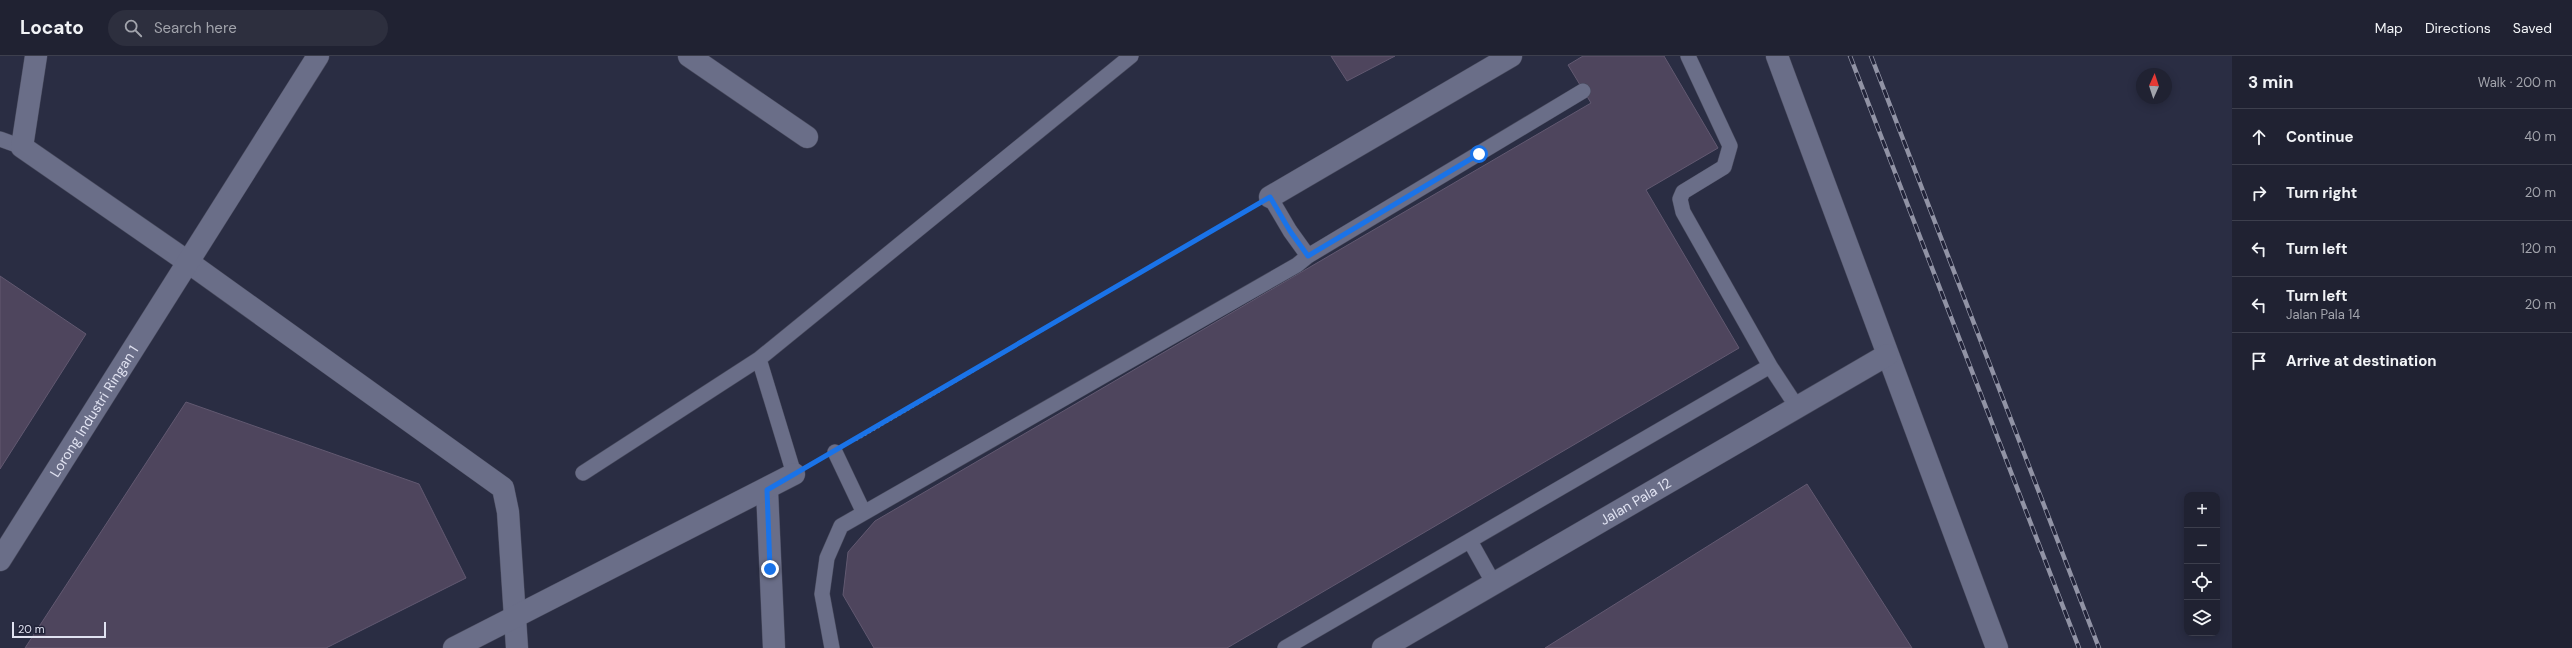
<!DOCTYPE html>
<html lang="en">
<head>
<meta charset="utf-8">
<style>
  body { margin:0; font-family:"DM Sans",sans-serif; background:#2d2f3e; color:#f1f3f6 }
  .controls { position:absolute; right:12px; bottom:12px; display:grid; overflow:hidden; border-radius:8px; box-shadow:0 2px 10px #0003 }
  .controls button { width:36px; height:36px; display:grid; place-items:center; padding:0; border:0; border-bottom:1px solid #3d3f4d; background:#202232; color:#f1f3f6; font:20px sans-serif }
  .compass { position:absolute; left:2136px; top:12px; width:36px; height:36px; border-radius:50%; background:#202232; box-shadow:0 2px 10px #0003; rotate:3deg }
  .scale { position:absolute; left:12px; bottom:10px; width:94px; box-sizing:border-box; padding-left:4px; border:2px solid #e0e2f1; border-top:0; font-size:11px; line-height:14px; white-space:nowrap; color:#e0e2f1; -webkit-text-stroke:3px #212339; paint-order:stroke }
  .stop { position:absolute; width:12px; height:12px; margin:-9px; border:3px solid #1a73e8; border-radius:50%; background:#fff }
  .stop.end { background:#1a73e8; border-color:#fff; box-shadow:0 1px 4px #0008 }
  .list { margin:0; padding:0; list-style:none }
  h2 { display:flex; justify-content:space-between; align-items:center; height:52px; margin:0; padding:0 16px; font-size:17px }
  h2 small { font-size:13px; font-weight:400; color:#a2a4ac }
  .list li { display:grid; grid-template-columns:26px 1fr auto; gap:12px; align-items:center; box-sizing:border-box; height:56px; padding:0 16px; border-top:1px solid #3d3f4d }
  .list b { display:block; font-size:15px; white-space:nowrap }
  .list p { margin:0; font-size:13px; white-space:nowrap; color:#a2a4ac }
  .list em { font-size:13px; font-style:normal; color:#a2a4ac }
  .icon { flex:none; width:22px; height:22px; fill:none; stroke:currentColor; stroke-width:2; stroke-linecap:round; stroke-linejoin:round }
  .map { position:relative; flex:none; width:2232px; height:592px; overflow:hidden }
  header { display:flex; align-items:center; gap:24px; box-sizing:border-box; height:56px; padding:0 20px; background:#202232; border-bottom:1px solid #3d3f4d }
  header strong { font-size:19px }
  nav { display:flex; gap:22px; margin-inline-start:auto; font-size:14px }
  .search { width:280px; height:36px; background:#2d2f3e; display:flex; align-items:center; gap:10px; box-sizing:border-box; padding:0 14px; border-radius:22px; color:#a2a4ac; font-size:15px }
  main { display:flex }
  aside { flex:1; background:#202232 }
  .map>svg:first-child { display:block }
  .building { fill:#4e455d; stroke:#625971 }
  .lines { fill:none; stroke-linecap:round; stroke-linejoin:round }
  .lane-casing { stroke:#484a5d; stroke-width:16 }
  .street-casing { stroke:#484a5d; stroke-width:23 }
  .path { stroke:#888a9d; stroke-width:2.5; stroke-dasharray:2 3; stroke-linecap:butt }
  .lane { stroke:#6a6e88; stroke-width:15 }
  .street { stroke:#6a6e88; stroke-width:22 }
  .rail-casing { stroke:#9193a5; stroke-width:4.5 }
  .rail { stroke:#212339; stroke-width:3; stroke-dasharray:9; stroke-linecap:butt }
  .route { stroke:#1a73e8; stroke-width:5 }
  .labels { text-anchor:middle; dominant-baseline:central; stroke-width:3.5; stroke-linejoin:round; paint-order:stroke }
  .street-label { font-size:14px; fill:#e0e2f1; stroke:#212339 }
</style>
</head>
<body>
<header>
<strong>Locato</strong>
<div class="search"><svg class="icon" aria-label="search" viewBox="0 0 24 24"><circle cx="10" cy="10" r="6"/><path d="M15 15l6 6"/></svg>Search here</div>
<nav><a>Map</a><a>Directions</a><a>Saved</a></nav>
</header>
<main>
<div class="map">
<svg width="2232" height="592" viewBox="0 0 2232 592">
  <rect width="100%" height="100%" fill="#2a2d43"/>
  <path class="building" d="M1331,0h64l-48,25z
    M1583,0h81l54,92 -72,42 93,158 -512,300h-353l-31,-53 5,-43 27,-31 716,-418 -23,-38z
    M0,220l86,58 -86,135z
    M186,346l233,82 47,94 -140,70h-301z
    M1807,428l105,164h-367z"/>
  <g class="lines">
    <defs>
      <path id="lane" d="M0,83l22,8
        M1308,200l275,-165
        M1770,310l27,41
        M835,396l28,59
        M583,417l176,-114
        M794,418l-35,-115 372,-303
        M1470,485l24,43
        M832,592l-10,-54 5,-36 14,-32 456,-261 11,-9 -18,-25 -20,-34
        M1285,592l485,-282 -87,-154 -3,-13 3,-7 41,-25 6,-21 -42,-90"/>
      <g id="street">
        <path d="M36,0l-14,91 166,115 315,226 5,24 9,136"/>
        <path d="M689,0l118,81"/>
        <path d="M1777,0l220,592"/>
        <path d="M1270,141l241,-141"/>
        <path d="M767,434l7,158"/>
        <path id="s1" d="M0,504l318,-504"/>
        <path d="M454,592l340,-174"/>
        <path id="s2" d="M1383,592l504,-293"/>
      </g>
    </defs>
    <use href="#lane" class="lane-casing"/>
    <use href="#street" class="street-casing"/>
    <path class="path" d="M856,384l391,-230"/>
    <use href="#lane" class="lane"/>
    <use href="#street" class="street"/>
    <defs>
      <path id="rail" d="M1850,0l229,592
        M1871,0l228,592"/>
    </defs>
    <use href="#rail" class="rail-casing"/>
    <use href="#rail" class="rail"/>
  </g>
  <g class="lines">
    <path class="route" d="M770,513l-3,-79 503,-293 20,34 18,25 171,-102"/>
  </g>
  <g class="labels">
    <g class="street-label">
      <text stroke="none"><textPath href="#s1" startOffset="176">Lorong Industri Ringan 1</textPath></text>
      <text stroke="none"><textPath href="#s2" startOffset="292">Jalan Pala 12</textPath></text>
    </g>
  </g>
</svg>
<div class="controls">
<button>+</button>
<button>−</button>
<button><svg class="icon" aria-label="locate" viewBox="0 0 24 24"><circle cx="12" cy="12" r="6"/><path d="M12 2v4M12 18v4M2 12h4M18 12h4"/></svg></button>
<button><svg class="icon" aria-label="layers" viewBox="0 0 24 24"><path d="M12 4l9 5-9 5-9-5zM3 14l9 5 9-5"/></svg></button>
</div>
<svg class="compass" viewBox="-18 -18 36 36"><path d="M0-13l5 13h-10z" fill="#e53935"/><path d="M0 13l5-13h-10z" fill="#a2a4ac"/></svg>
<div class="scale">20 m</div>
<div class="stop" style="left:1479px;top:98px"></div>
<div class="stop end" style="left:770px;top:513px"></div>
</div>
<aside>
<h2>3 min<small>Walk · 200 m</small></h2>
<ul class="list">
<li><svg class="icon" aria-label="ahead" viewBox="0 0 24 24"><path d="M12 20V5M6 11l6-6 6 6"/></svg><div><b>Continue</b></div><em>40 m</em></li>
<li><svg class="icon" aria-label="right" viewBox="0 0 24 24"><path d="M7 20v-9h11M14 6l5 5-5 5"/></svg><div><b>Turn right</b></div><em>20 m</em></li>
<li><svg class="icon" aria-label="left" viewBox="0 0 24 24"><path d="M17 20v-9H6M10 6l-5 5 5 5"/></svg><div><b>Turn left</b></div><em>120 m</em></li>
<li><svg class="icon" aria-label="left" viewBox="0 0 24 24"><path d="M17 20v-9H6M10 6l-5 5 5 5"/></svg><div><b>Turn left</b><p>Jalan Pala 14</p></div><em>20 m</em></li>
<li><svg class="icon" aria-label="arrive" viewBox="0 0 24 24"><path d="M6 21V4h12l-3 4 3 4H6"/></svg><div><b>Arrive at destination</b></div></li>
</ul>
</aside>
</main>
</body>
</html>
